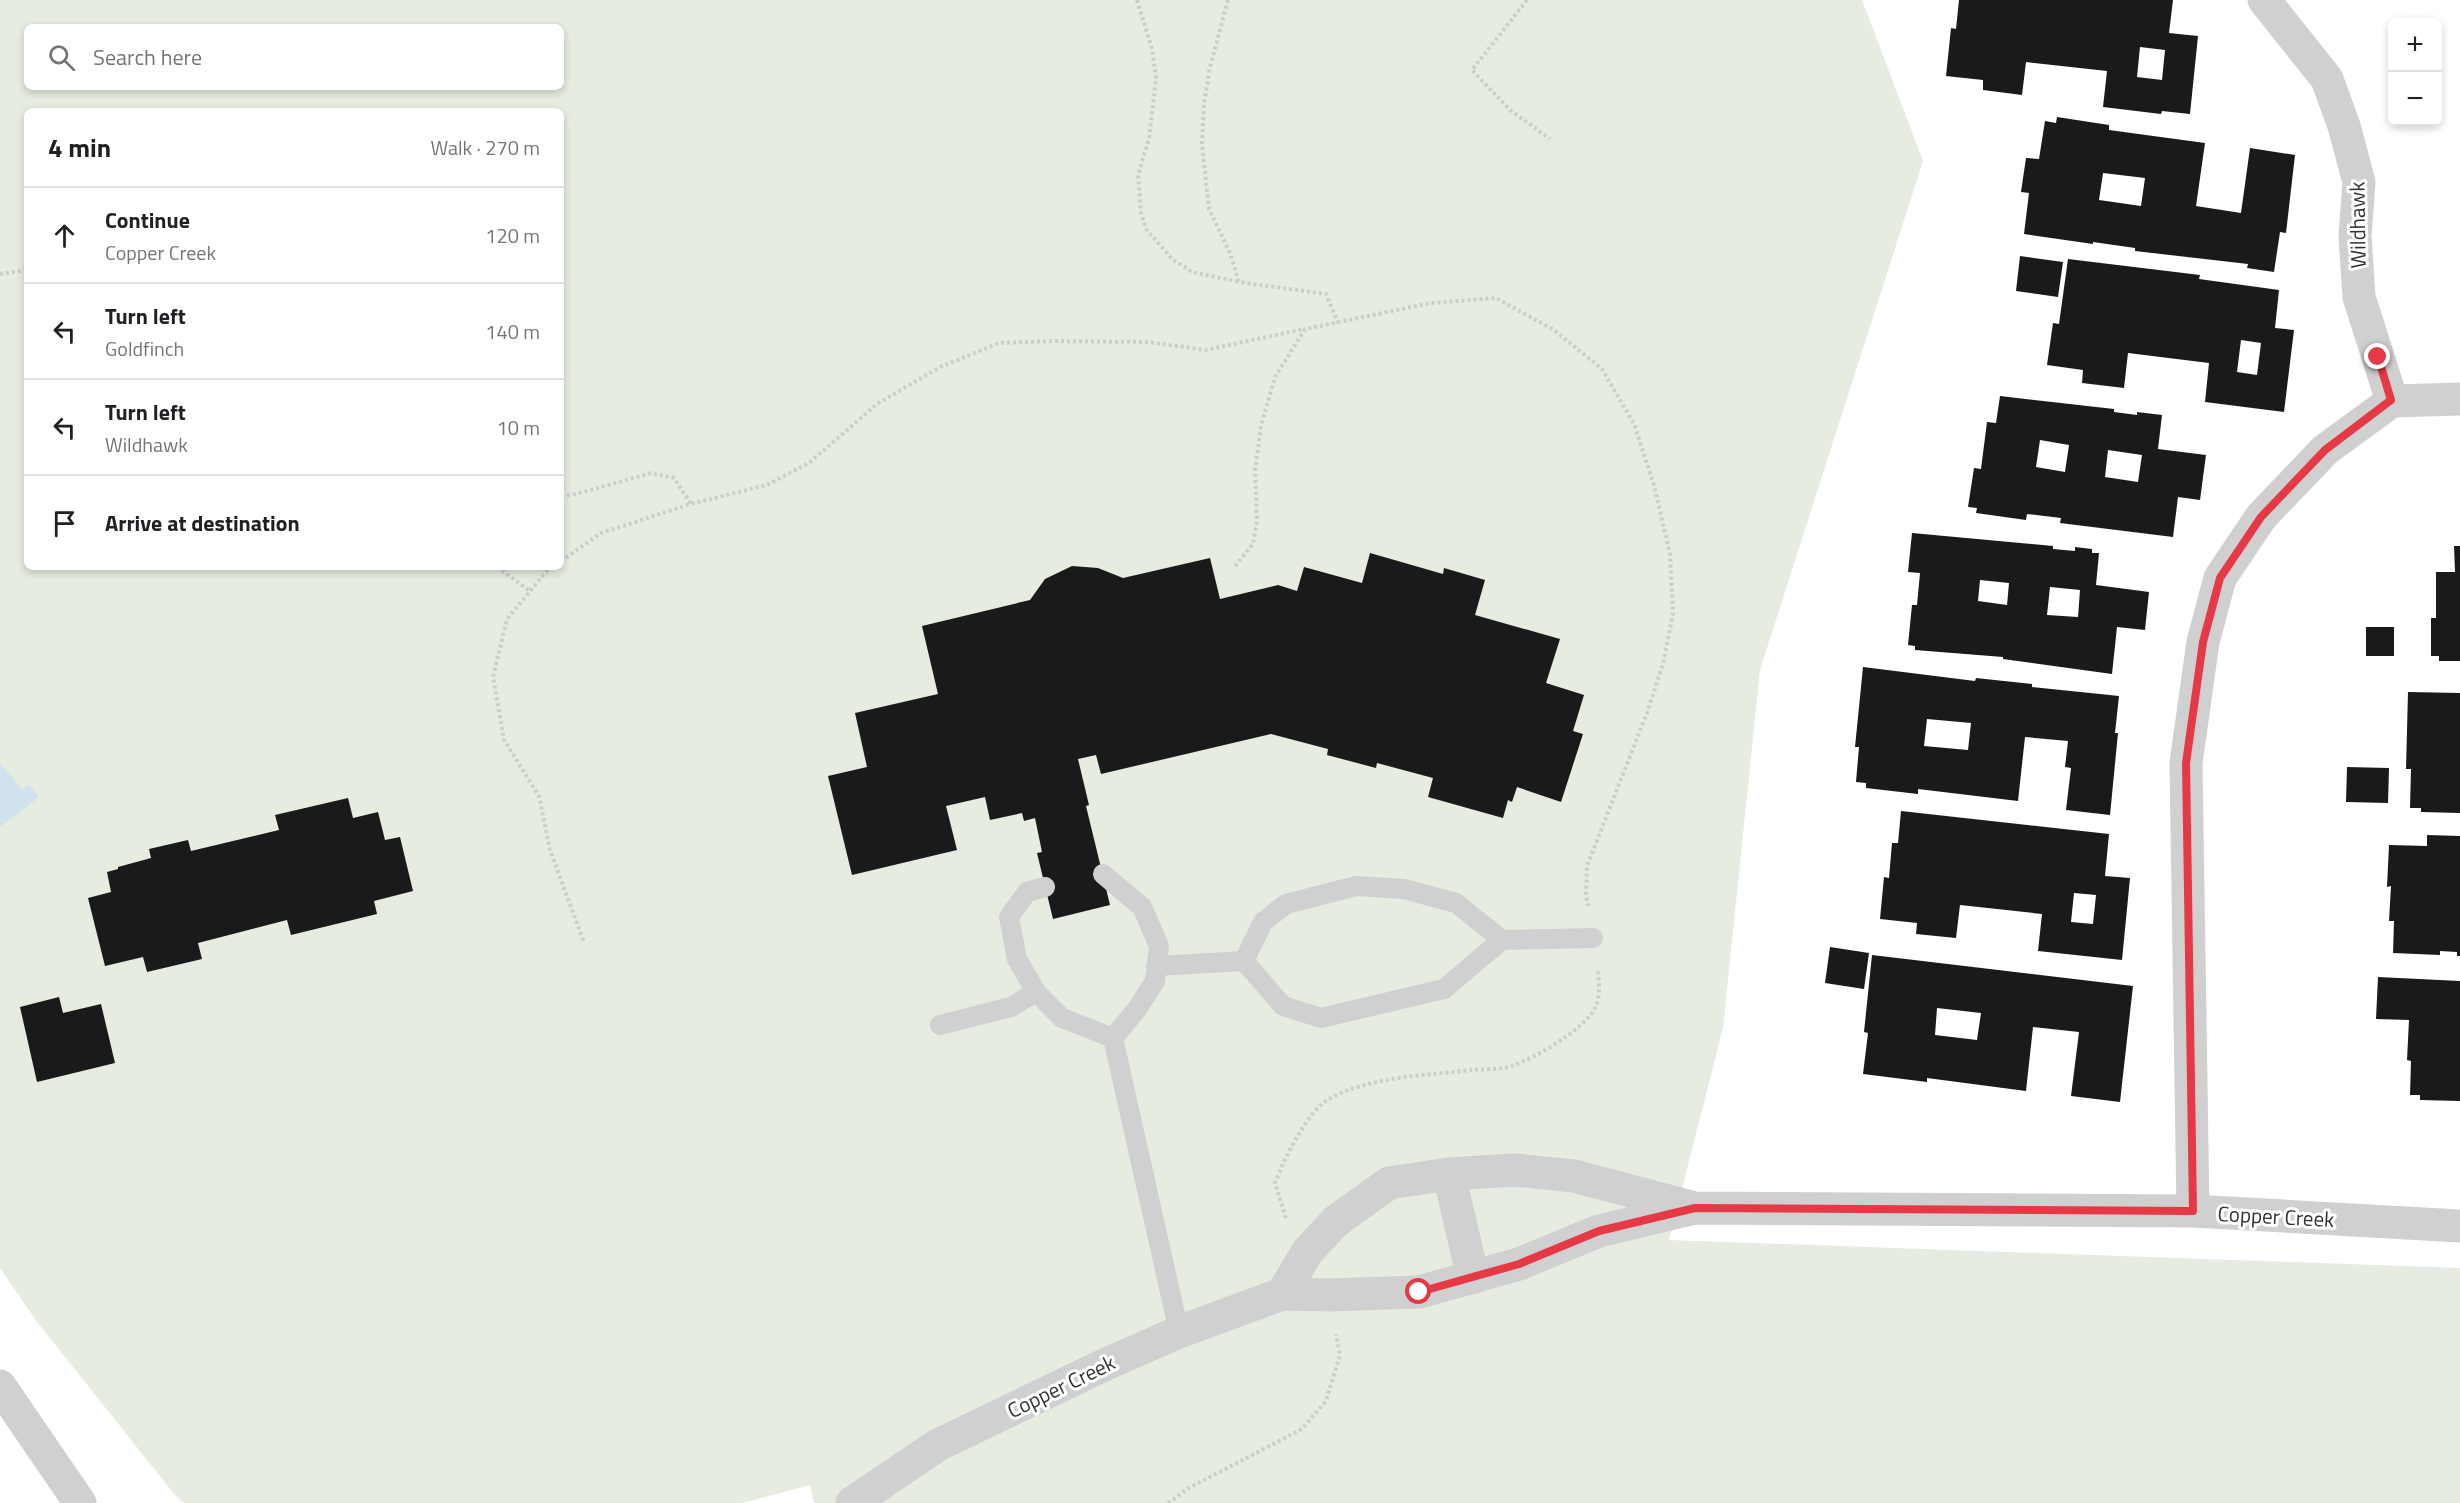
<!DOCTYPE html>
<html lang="en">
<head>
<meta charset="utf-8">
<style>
  body { margin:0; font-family:"Titillium Web",sans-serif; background:#f6f6f6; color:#202124 }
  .controls { position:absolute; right:18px; top:18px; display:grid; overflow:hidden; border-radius:9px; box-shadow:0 3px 9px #0003 }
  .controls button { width:54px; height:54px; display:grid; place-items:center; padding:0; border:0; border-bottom:2px solid #e0e0e0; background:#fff; color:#202124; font:30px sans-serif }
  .stop { position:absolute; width:18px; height:18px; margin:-14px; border:4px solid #e63946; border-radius:50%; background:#fff }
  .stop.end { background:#e63946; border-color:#fff; box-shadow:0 2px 6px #0008 }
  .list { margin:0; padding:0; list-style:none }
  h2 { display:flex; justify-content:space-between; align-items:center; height:78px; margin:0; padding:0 24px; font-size:26px }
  h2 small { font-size:20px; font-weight:400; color:#757577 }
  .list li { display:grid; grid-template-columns:39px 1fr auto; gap:18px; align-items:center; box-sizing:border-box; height:96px; padding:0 24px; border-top:2px solid #e0e0e0 }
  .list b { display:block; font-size:22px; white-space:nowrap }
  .list p { margin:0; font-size:20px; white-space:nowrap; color:#757577 }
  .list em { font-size:20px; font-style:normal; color:#757577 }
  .icon { flex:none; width:33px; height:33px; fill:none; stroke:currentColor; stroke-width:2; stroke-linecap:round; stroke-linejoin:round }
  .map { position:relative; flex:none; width:2460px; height:1503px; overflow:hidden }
  .search { position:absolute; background:#fff; box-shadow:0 3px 9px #0003; left:24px; top:24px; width:540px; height:66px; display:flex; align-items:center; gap:15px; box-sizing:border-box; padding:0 21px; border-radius:9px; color:#757577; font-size:22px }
  .panel { position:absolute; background:#fff; box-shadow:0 3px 9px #0003; left:24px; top:108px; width:540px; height:462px; border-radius:9px }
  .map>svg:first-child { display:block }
  .green { fill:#e6ecdf; fill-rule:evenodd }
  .water { fill:#cfe2ee }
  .building { fill:#1a1a1a; fill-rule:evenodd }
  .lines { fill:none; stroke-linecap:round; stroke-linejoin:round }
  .path { stroke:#cdcdcd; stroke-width:4; stroke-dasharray:3 3; stroke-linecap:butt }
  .service { stroke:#d0d0d0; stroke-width:20 }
  .minor { stroke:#d0d0d0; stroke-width:33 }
  .tertiary { stroke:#d0d0d0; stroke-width:33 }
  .route { stroke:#e63946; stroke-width:8 }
  .labels { text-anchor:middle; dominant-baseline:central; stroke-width:6; stroke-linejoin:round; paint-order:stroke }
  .street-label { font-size:21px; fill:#333; stroke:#fff }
</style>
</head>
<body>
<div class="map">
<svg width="2460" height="1503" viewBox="0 0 2460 1503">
  <rect width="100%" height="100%" fill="#fff"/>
  <path class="green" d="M0,0h1862l61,161 -163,509 -37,358 -54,212 791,28v235h-1646l-4,-18 -68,18h-558l-9,-8 -138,-173 -37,-54zM27,27h534v60h-534zM27,111h534v456h-534z"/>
  <path class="water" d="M0,763l22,26 7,-4 10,12 -39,30z"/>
  <path class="building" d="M1959,0h214l-4,33 29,3 -8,78 -28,-3 -1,3 -58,-7 4,-36 -81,-9 -4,33 -39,-5v-10l-37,-4 5,-48 5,1zM2140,47l25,3 -3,30 -25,-3z
    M2057,117l52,8v5l96,13 -9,63 45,7 9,-65 45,7 -9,78 -6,-1 -6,40 -27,-4 1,-4 -113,-13v-3l-42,-6v2l-69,-10 5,-41 -8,-1 5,-34 13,1 6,-38 11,2zM2103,173l42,5 -4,28 -42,-6z
    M2020,256l43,6 -5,35 -42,-6z
    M2068,259l132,16 -1,4 80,11 -4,38 19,2 -10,82 -79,-10 4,-39 -81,-10 -4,35 -42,-5 1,-13 -36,-5 6,-42 6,1zM2241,340l20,3 -4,32 -20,-3z
    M2000,396l114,13v3l23,3v-3l25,3 -4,34 48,6 -6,45 -22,-3 -5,40 -113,-14 1,-5 -34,-4 -1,6 -50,-7 1,-5 -9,-1 6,-39 7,1 6,-47 9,1zM2040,440l29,5 -4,27 -29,-5zM2108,450l34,5 -4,27 -33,-5z
    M1912,533l141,13v3l22,2v-4l17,2v4h7l-3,32 53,7 -4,38 -28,-3 -5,47 -109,-15v-2l-88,-7v-4l-7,-1 4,-40h5l3,-32 -12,-1zM1980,580l29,3 -2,22 -29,-4zM2050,587l30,3 -2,27 -31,-2z
    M2454,546h6v115h-21v-5h-8v-38h5v-46h19z
    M1370,553l73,21 1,-6 41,12 -10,35 85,24 -14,44 38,12 -11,36 10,3 -22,68 -44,-15 -5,15 -4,-2 -5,18 -75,-21 5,-19 -56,-15 -1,5 -49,-13 1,-6 -57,-15 -170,40 -5,-19 -18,4 11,46 -3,1 24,99 -57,14 -16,-66 5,-1 -7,-34 -11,3 -2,-8 -32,7 -5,-23 -39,9 11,44 -105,25 -24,-99 39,-9 -12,-54 83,-19 -16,-68 108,-26 15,-21 27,-13 26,2 25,10 87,-20 10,41 58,-14 19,6 7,-24 58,16z
    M2366,627h28v29h-28z
    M1863,667l112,14 1,-3 56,6v3l87,9 -4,37h3l-8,82 -44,-5 5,-42 -6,-1 3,-26 -43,-4 -7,64 -100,-12v5l-52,-6v-5l-10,-1 3,-35h-4zM1927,719l44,4 -3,27 -44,-4z
    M2408,692l52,1v120l-39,-1v-4h-11l1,-39h-5z
    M2347,767l42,1 -1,35 -42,-1z
    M348,798l5,20 25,-6 7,28 15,-3 13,54 -39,10 3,13 -86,21 -4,-15 -89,23 4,16 -55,13 -4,-15 -38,9 -17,-68 23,-6 -4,-20 11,-3v-2l33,-9 -2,-9 39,-9 3,11 88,-21 -4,-15z
    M1901,811l208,23 -4,42 25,2 -8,82 -84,-9 4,-37 -82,-9 -4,33 -40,-4 1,-11 -37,-4 4,-42 5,1 3,-35h6zM2074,893l22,2 -3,29 -22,-2z
    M2427,835l33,1v120h-3v-4l-17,-1v4l-47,-2 1,-32h-5l2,-35 -4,1 2,-42 38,1z
    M1830,947l39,6 -5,36 -39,-6z
    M1872,955l261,31 -13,116 -49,-6 8,-64 -46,-5 -7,64 -99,-13v4l-64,-8 5,-41 -4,-1zM1937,1008l44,5 -4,27 -42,-5z
    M2378,977l82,4v120l-40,-1v-5h-10l1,-34 -4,-1 2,-40 -33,-1z
    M59,997l4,16 38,-9 14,59 -78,19 -17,-75z"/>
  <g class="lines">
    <path class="path" d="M1137,0l15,49 4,29 -7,61 -11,36 3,38 5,16 26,30 20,13 47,10
      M1228,0l-18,67 -6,37 -2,40 7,65 21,44 9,29 87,12 12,29
      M1527,0l-55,70 38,40 40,29
      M0,274l27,-4
      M561,496l11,-1 79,-22 23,5 17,26
      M561,561l40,-28 90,-29 76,-19 42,-22 68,-59 63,-37 59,-24 54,-2 94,1 59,8 98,-21
      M1235,566l18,-22 4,-23 -2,-51 6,-44 14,-49 30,-48 126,-26 65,-5 58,32 48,39 32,55 20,61 16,69 3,59 -10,51 -16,49 -60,153 -1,28 2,12
      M497,567l33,24
      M553,567l-7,5 -39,47 -14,58 11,63 35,56 11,54 34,92
      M1286,1218l-11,-35c9,-23 32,-72 54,-84 42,-23 95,-23 142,-29 13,-1 28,0 41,-4 23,-8 74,-37 84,-60 4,-8 3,-28 2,-36
      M1168,1503l19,-14 115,-60 24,-28 14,-46 -4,-21"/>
    <path class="service" d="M1045,887l-18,5 -18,25 8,42 19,33 26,26 51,20 24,-29 18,-28 4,-35 -17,-39 -39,-33
      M1244,961l19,-39 23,-18 70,-18 48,3 52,14 46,37
      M1156,966l88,-5 39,45 38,12 123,-29 58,-49 91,-2
      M940,1025l71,-18 25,-15
      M1113,1038l66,294"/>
    <path class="minor" d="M2264,0l63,79 17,47 15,56 -4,54 4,61 33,104
      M1449,1174l24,104
      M2193,1211l-7,-448 17,-121 17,-64 41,-61 64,-67 67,-49 68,-2
      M1282,1294l26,-43 28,-30 53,-38 60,-9 65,-4 60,6 117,31
      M852,1503l86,-58 166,-80 75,-33 103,-38 47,1 90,-3 100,-28 80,-33 96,-23 498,3 267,15"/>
    <path class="tertiary" d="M0,1386l80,117"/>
  </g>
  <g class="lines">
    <path class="route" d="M1419,1292l100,-28 80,-33 96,-23 498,3 -7,-448 17,-121 17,-64 41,-61 64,-67 66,-50 -13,-43"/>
  </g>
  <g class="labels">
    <g class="street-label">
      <text transform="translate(2357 225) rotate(-91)">Wildhawk</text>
      <text transform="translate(2276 1216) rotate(3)">Copper Creek</text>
      <text transform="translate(1061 1386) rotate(-26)">Copper Creek</text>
    </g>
  </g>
</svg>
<div class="controls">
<button>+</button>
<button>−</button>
</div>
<div class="stop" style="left:1419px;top:1292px"></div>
<div class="stop end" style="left:2378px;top:357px"></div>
<div class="search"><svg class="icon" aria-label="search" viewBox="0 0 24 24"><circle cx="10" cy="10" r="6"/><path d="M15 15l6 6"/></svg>Search here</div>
<section class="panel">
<h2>4 min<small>Walk · 270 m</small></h2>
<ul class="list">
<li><svg class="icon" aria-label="ahead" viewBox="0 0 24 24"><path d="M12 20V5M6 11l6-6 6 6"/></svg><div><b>Continue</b><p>Copper Creek</p></div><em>120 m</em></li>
<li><svg class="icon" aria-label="left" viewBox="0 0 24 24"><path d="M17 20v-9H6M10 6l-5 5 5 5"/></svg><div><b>Turn left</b><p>Goldfinch</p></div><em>140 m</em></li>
<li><svg class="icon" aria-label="left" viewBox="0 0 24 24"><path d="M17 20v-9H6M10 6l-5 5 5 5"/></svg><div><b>Turn left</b><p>Wildhawk</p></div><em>10 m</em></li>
<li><svg class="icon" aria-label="arrive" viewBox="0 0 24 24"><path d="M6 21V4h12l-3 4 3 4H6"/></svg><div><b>Arrive at destination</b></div></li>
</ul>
</section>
</div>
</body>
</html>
